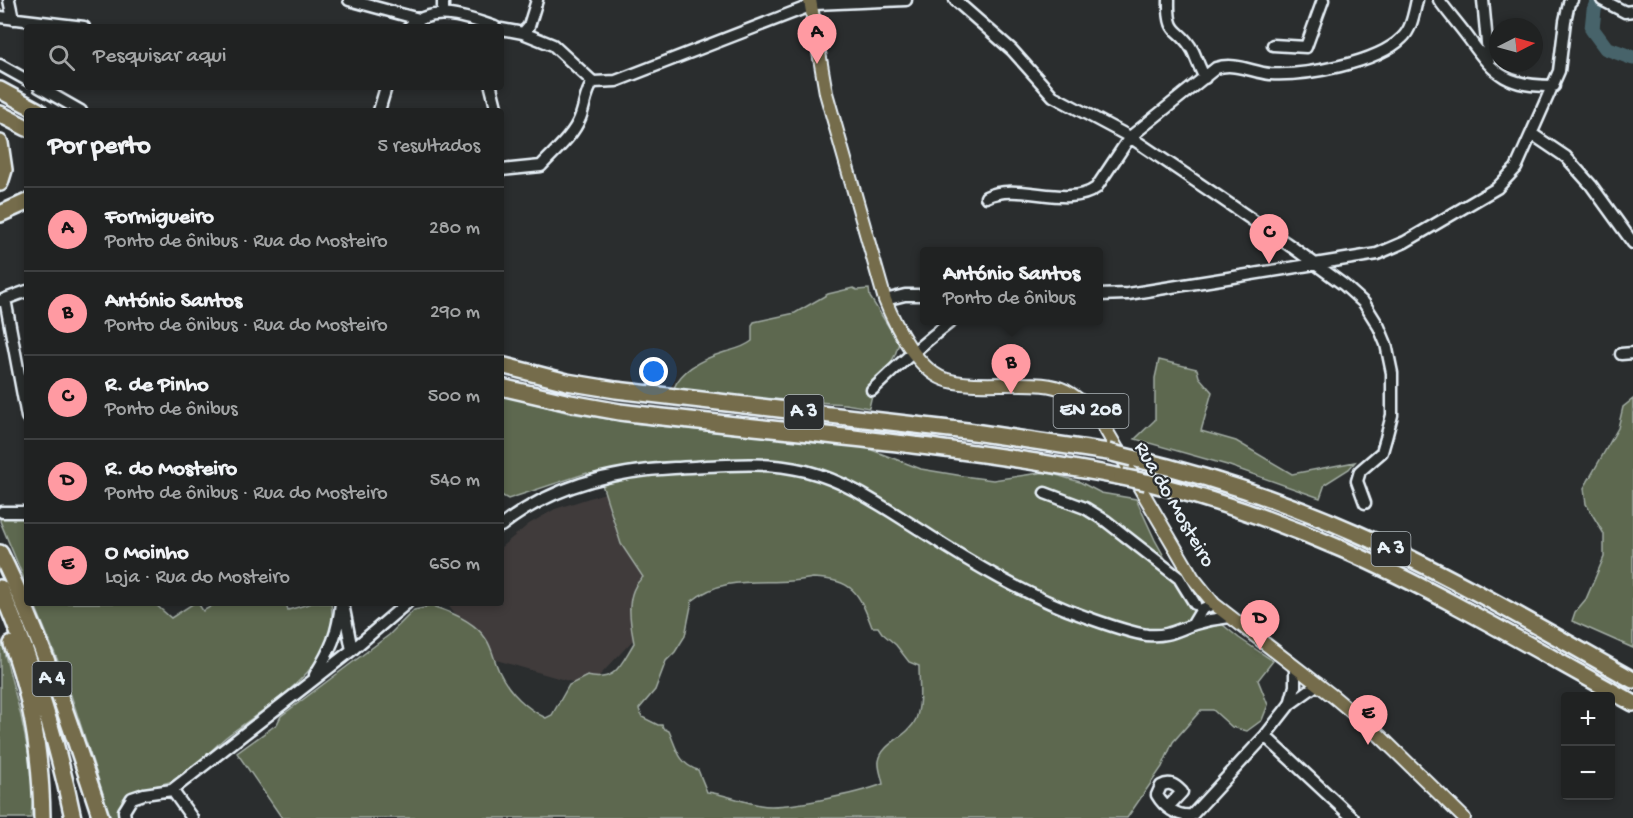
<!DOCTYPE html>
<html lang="pt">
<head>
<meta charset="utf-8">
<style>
  body { margin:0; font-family:"Gochi Hand",sans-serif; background:#282a2a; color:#f1f3f6 }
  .controls { position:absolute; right:18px; bottom:18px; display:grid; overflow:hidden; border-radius:6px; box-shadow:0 3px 9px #0003 }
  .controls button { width:54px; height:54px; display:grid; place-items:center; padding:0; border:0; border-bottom:2px solid #3d3f40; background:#202222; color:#f1f3f6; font:30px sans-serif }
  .compass { position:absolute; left:1489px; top:18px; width:54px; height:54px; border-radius:50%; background:#202222; box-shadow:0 3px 9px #0003; rotate:84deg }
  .you { position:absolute; left:654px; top:372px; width:21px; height:21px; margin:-15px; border:4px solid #fff; border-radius:50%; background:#1a73e8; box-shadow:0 0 0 9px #1a73e833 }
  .badge { display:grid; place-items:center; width:39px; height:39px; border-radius:50%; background:#ff9aa2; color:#111; font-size:20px; font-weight:700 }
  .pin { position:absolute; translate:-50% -50px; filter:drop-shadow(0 2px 3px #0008) }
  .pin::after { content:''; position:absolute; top:32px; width:21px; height:18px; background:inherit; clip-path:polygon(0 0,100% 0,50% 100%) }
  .popup { position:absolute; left:920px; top:247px; width:183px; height:78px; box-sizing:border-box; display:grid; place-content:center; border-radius:6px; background:#202222; filter:drop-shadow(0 2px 4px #0005); font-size:20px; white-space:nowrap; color:#a2a4a5 }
  .popup b { font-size:22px; color:#f1f3f6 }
  .popup::after { content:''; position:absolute; left:50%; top:100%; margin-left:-12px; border:12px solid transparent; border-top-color:#202222 }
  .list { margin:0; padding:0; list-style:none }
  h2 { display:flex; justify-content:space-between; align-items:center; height:78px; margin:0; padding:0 24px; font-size:26px }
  h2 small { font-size:20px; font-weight:400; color:#a2a4a5 }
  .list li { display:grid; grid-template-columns:39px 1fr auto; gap:18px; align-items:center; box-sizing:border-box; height:84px; padding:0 24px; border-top:2px solid #3d3f40 }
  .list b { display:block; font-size:22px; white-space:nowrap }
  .list p { margin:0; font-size:20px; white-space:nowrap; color:#a2a4a5 }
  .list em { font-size:20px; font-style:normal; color:#a2a4a5 }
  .icon { flex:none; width:33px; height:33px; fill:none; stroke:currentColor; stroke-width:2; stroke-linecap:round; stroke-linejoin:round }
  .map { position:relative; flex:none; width:1633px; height:818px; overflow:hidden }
  .search { position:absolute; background:#202222; box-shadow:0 3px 9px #0003; left:24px; top:24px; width:480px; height:66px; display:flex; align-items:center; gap:15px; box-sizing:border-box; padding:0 21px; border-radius:6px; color:#a2a4a5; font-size:22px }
  .panel { position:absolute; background:#202222; box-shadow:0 3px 9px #0003; left:24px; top:108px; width:480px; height:498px; border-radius:6px }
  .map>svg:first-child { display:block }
  .built { fill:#3f3b3b }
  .green { fill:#5d6850; stroke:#a2aca4; stroke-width:1.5; fill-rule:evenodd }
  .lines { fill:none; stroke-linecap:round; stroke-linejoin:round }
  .river { stroke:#47646b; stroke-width:15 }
  .minor-casing { stroke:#e8f1f8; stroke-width:15 }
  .major-casing { stroke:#e8f1f8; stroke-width:16 }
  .highway-casing { stroke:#e8f1f8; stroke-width:20 }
  .minor { stroke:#2a2d2e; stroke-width:10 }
  .major { stroke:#746c4b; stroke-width:12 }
  .highway { stroke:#746c4b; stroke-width:15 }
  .highway-bridge-casing { stroke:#e8f1f8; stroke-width:20; stroke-linecap:butt }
  .highway-bridge { stroke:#746c4b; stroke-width:15 }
  .labels { text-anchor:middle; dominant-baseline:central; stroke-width:4.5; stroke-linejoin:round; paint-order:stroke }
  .shield { fill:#2a2d2e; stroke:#afb6bb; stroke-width:1.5 }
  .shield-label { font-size:20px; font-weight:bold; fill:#e8f1f8 }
  .street-label { font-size:21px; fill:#e8f1f8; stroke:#2a2d2e }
</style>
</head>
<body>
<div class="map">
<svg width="1633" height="818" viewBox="0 0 1633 818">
  <rect width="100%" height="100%" fill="#2a2d2e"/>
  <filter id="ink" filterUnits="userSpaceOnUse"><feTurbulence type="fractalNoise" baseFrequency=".0167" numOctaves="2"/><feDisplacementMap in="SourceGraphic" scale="12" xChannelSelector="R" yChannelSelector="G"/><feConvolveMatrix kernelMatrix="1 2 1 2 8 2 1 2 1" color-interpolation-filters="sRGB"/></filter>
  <g filter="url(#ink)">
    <path class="built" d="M614,490l84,81 -109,116 -100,-29 -42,-55h54v-56l28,-23 26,-15z"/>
    <path class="green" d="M853,288l4,2 12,-1 1,8 29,46 -4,12 -24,44 -2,9 -24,-4 -88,-6 -83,-10c8,-20 31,-30 51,-36 10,-3 18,-4 27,-11v-16l2,-3 41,-9 33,-19z
      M1159,360l38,9 2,8 13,15 -11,39 35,10 56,33 63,-12 -6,7 -24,15 -5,14 -93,-33 -92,-26 20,-19v-42z
      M501,395l68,18 71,11 224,23 57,22 42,7 30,4 53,-8 34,10 21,11 35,6 19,41 30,54 54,44 34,23 -15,19 10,25 -6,15 -15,11 -15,-4 -19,-17h-12l-28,32 -11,25 -35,51h-845l-45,-65 40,-29 4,-8 108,-81 25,-25 10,-2 8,-5 3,4c19,6 40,15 51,32 7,10 8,23 14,34 9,19 27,36 46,45l6,-3 17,-30 18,-9c29,7 34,-12 47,-33 -4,-21 -10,-50 9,-66l-22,-33 -20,-63 -14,-8 -79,26 -7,-4zM813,578c40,2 45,13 59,49h6l4,6 14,12 13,17 10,4c0,17 3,37 -3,53 -8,19 -34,23 -37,42 -1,7 3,16 4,23 -24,9 -99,26 -123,21 -18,-3 -35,-11 -53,-13l-9,-22c-19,-5 -22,-23 -29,-39l-6,-3 -1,-3h-4l-16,-8 -3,-8 16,-19 11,-29 9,-9 10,-16 7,-35c37,-30 78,-13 121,-23z
      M1633,399v249l-61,-27 3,-9 11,-13 18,-42v-23l-18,-30 -2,-16 34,-60 5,-21z
      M0,518h27v68l-27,-65z
      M34,603h120l17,15 23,-15h4l5,8 14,-8h69l2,7 24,-7h19c10,64 -63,102 -105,134 -17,14 -29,32 -49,42 -19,9 -37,6 -55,21v18h-11l-44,-135z
      M0,636l21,80 11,55 1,22 -2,25h-31z"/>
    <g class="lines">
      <path class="river" d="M1598,0l-4,10 -2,19 14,19 27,10"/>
      <defs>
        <path id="minor" d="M9,0l4,19
          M349,0l70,19
          M443,0v14
          M955,0l57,50 41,46 77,41 89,60 73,50 52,38 20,18 15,24 7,17 6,29v42l-6,23 -4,14 -22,19 -3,10 8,22
          M1169,0c-1,39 10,25 24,51 4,9 7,18 12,27
          M1439,0c10,14 21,26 31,40 26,37 38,46 84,46
          M1483,0l6,64
          M1602,0l23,12 8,-1
          M0,17l84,10
          M409,27c23,-23 59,-9 86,0
          M501,29l22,4 30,12 40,37 23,-1 199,-77 91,-4
          M523,33l6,-7 8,-26
          M1273,45l33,2 17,-47
          M0,65l27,15
          M39,87l42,24
          M491,87l6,24
          M379,111l7,-24
          M1532,134l34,23 25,28 42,58
          M501,170l40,-4c13,-14 32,-30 39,-48 5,-12 5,-25 13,-36
          M986,197c32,-16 81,12 110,-9l34,-51 86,-69c19,-6 36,4 54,6 35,2 107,-11 132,-36 10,-9 12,-26 15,-38
          M1098,295l30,-1 249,-40 28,-12 92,-54 19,-20 43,-97 6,-50 4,-18 3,-3
          M5,299l22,118
          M885,300l20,-5h19
          M0,301l27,-10
          M1621,354l12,-1
          M872,390c26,-25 52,-48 81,-70
          M1045,493l40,15 21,13 73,57 16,26
          M2,512h25
          M501,526c49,-39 111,-55 173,-58 43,-2 90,-8 132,3 43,11 79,37 116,60 52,34 105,65 164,86 20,7 41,15 61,18 21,2 30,-5 48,-11 10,-3 25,-6 35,-7
          M344,609l8,41
          M1193,624l9,-15 12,-5
          M1295,667v19l-5,18 28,-20
          M315,675c16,-26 23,-41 26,-72
          M1265,736l88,82
          M172,790l20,28
          M1168,807l14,-15c-7,-7 -12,-11 -21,-6l-4,9c7,12 20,22 35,20l73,-79 25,-32
          M125,818l-1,-7 8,-13 12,-4 28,-4 180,-140 55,-47"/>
        <path id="major" d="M810,0l16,93 59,207c10,25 32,69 59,79 18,7 48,5 68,5 18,0 38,-1 54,7 15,8 26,22 37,34l90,153 21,26 120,93 45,38 85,83"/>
        <path id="highway" d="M0,90l39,21
          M0,114l27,14
          M0,143l4,27 -4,13
          M0,214l27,-12
          M501,365l66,17 49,8 351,41 141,21
          M501,387l69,16 50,9c167,20 336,33 502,65
          M1132,458c77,18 152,43 224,75 95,42 186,96 277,147
          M1146,482c67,17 134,40 198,68 99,44 194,101 289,153
          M0,553c42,85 72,176 101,265
          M0,588c32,73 57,152 73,230
          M12,644c20,54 29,116 30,174"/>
      </defs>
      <use href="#minor" class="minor-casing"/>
      <use href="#major" class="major-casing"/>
      <use href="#highway" class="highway-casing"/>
      <use href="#minor" class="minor"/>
      <use href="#major" class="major"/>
      <use href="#highway" class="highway"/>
      <defs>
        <path id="highway-bridge" d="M1108,452l24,6
          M1122,477l24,5"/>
      </defs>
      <use href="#highway-bridge" class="highway-bridge-casing"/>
      <use href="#highway-bridge" class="highway-bridge"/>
    </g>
  </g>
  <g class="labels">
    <g class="shield">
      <rect x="1053.5" y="394" width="75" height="34" rx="4.5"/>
      <rect x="784.5" y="395" width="39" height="34" rx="4.5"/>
      <rect x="1371.5" y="532" width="39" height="34" rx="4.5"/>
      <rect x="32.5" y="662" width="39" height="34" rx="4.5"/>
    </g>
    <g class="shield-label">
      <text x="1091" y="411">EN 208</text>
      <text x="804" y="412">A 3</text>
      <text x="1391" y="549">A 3</text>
      <text x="52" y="679">A 4</text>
    </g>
    <g class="street-label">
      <text transform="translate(1173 505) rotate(60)">Rua do Mosteiro</text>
    </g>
  </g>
</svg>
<div class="controls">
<button>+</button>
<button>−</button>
</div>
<svg class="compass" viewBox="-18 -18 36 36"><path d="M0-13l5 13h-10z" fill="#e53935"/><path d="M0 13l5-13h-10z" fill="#a2a4a5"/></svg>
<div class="you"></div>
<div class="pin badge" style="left:817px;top:64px">A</div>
<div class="pin badge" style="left:1011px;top:394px">B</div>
<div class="popup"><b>António Santos</b>Ponto de ônibus</div>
<div class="pin badge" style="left:1269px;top:264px">C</div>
<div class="pin badge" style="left:1260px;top:650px">D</div>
<div class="pin badge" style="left:1368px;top:745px">E</div>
<div class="search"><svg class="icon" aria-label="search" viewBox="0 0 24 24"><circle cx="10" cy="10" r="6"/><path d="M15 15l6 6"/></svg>Pesquisar aqui</div>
<section class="panel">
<h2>Por perto<small>5 resultados</small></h2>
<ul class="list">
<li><span class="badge">A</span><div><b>Formigueiro</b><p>Ponto de ônibus · Rua do Mosteiro</p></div><em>280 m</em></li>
<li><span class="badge">B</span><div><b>António Santos</b><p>Ponto de ônibus · Rua do Mosteiro</p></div><em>290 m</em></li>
<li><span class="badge">C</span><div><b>R. de Pinho</b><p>Ponto de ônibus</p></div><em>500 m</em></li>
<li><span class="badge">D</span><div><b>R. do Mosteiro</b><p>Ponto de ônibus · Rua do Mosteiro</p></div><em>540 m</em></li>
<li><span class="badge">E</span><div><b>O Moinho</b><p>Loja · Rua do Mosteiro</p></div><em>650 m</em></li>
</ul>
</section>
</div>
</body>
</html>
